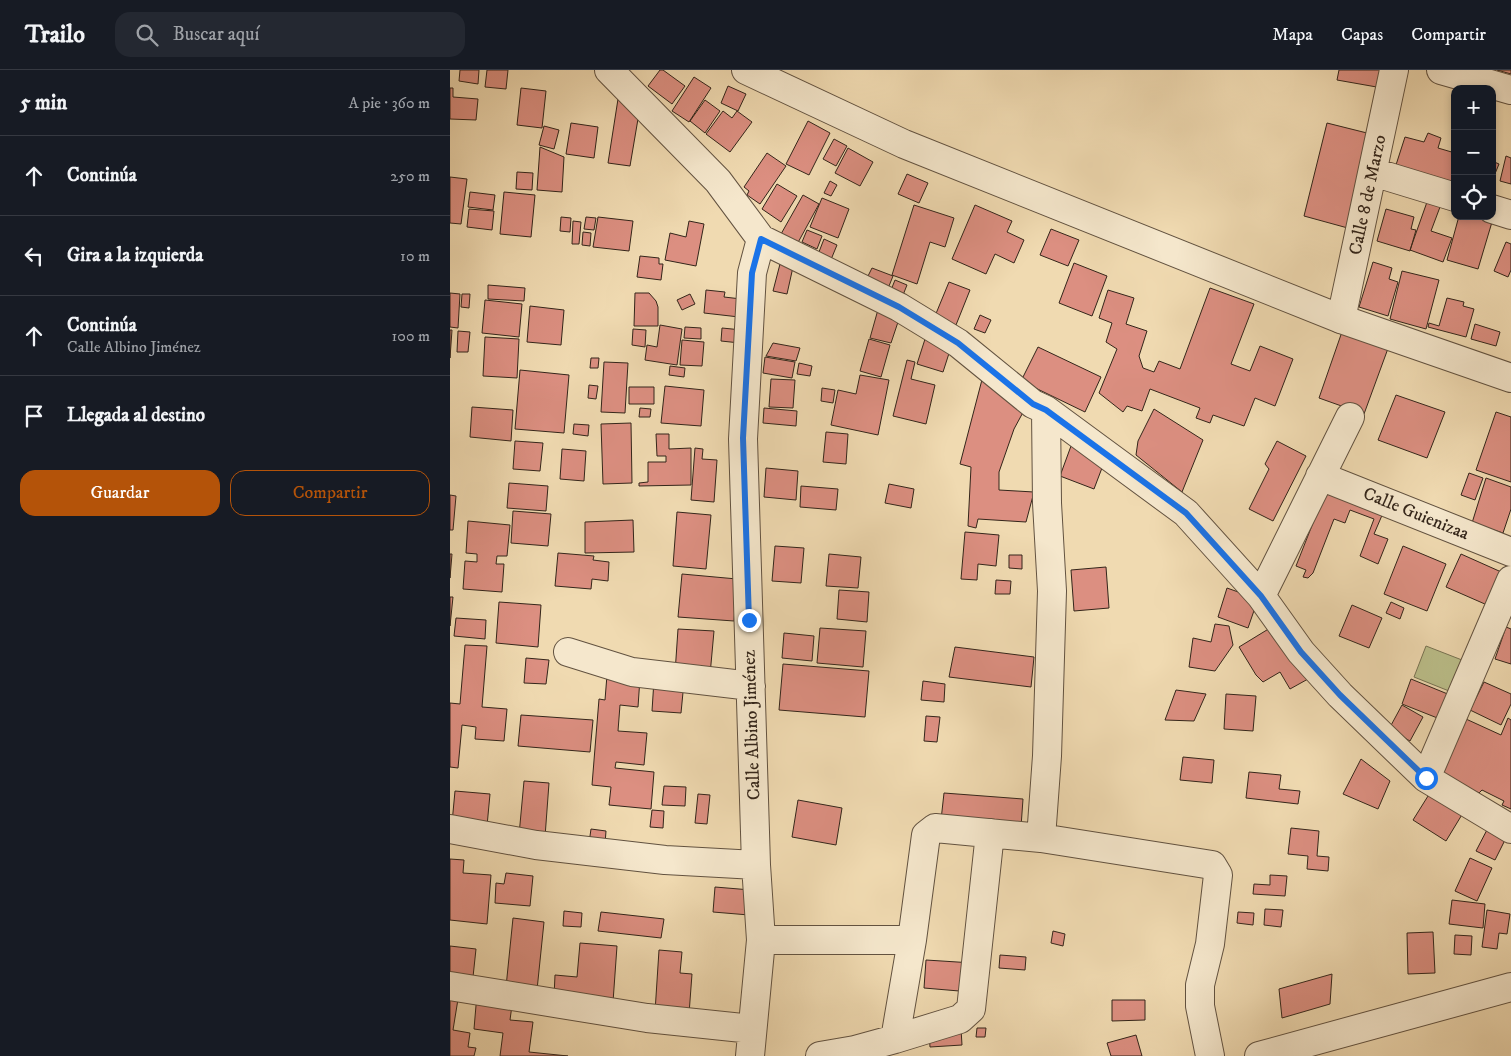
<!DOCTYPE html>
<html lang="es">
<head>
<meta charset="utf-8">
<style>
  body { margin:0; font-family:"IM FELL DW Pica",serif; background:#242831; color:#f1f3f6 }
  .controls { position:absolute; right:15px; top:15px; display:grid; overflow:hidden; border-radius:10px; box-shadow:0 2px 8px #0003 }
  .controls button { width:45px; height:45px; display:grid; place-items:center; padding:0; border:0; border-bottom:1px solid #363941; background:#171b24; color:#f1f3f6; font:25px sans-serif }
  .stop { position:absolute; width:15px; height:15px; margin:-11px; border:4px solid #1a73e8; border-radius:50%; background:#fff }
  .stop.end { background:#1a73e8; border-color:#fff; box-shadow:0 1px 5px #0008 }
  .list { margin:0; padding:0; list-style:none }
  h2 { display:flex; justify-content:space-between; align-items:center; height:65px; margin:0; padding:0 20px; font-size:21px }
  h2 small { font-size:16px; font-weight:400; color:#9ea1a6 }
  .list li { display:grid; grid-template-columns:32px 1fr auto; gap:15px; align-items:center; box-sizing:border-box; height:80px; padding:0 20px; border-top:1px solid #363941 }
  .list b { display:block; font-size:19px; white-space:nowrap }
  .list p { margin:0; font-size:16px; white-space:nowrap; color:#9ea1a6 }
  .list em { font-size:16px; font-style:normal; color:#9ea1a6 }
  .actions { display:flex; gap:10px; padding:15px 20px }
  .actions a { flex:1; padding:11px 0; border:1px solid #b45309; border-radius:15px; text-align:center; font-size:18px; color:#b45309 }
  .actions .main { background:#b45309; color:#fff }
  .icon { flex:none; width:28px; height:28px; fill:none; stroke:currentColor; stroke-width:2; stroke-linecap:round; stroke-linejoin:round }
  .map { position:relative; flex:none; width:1061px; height:986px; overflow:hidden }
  header { display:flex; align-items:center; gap:30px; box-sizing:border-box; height:70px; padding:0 25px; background:#171b24; border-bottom:1px solid #363941 }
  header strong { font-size:24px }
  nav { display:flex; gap:28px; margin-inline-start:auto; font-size:18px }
  .search { width:350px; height:45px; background:#242831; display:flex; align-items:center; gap:12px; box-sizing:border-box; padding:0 18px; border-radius:15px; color:#9ea1a6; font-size:19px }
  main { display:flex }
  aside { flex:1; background:#171b24 }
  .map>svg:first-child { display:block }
  .green { fill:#bbbf8a; stroke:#777252 }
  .building { fill:#dc8f81; stroke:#33251a }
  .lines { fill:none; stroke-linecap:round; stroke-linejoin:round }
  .minor-casing { stroke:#625240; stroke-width:30 }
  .tertiary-casing { stroke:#625240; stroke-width:30 }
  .minor { stroke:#f5e7cc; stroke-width:28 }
  .tertiary { stroke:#f5e7cc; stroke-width:28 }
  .route { stroke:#1a73e8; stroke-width:6 }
  .labels { text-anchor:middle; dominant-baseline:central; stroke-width:5; stroke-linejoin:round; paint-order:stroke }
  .street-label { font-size:18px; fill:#33251a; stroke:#f5e7cc }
</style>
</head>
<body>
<header>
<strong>Trailo</strong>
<div class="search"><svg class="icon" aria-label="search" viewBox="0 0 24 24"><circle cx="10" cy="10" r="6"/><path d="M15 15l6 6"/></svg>Buscar aquí</div>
<nav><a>Mapa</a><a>Capas</a><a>Compartir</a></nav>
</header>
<main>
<aside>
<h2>5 min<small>A pie · 360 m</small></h2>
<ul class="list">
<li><svg class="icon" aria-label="ahead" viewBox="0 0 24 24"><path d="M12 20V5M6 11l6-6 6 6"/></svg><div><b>Continúa</b></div><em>250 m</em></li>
<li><svg class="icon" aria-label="left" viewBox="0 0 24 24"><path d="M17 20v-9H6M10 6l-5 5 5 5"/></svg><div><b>Gira a la izquierda</b></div><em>10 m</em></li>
<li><svg class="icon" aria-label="ahead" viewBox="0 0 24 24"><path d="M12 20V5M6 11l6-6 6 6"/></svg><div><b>Continúa</b><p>Calle Albino Jiménez</p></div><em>100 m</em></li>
<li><svg class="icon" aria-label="arrive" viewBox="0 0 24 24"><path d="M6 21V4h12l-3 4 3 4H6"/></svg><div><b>Llegada al destino</b></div></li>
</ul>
<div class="actions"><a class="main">Guardar</a><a>Compartir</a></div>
</aside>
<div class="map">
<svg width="1061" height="986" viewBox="0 0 1061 986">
  <rect width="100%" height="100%" fill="#f0dab1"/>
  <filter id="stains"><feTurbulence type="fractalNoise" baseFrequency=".004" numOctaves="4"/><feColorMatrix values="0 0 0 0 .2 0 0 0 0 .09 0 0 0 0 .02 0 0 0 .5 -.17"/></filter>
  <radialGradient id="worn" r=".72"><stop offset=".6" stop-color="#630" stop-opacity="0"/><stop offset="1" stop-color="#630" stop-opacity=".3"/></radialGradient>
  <path class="green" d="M976,576l36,14 -13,31 -35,-14z"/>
  <path class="building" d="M10,0h19l-1,14 -19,-3z
    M37,0h21l-2,19 -21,-2z
    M210,0h3l22,16 -13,18 -24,-18z
    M889,0h52l-3,19 -51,-9z
    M1047,0h14v4z
    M244,7l17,11 -22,34 -17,-11z
    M278,16l18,8 -8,17 -17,-8z
    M0,18h3v9l25,2 -2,21 -26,-1z
    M71,18l25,3 -4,37 -25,-3z
    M168,29l21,14 -9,53 -22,-3z
    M255,30l15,11 -15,22 -15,-12z
    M273,41l9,7 5,-7 15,11 -22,30 -24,-18z
    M358,51l22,12 -21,42 -23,-11z
    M121,53l27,4 -4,31 -28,-4z
    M877,53l52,13 -24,94 -51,-14z
    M94,56l15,4 -5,19 -15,-4z
    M978,63l13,5 -3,10 17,5v35l-60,-20 10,-31 19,5z
    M384,69l13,7 -11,20 -13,-7z
    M90,77l24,10 -2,35 -25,-2z
    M398,78l25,14 -13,24 -25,-13z
    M317,83l19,13 -26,38 -13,-9 2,-4 -5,-4z
    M1056,86l5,2v26l-11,-3z
    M1042,91l7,3 -7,17z
    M67,102l16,1 -1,17 -16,-1z
    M457,104l21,9 -9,20 -21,-9z
    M0,107l17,2 -6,45 -11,-1z
    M380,111l7,4 -6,11 -7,-3z
    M327,114l20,12 -16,26 -19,-13z
    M20,122l25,3 -2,15 -25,-3z
    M54,122l31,3 -4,42 -31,-3z
    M353,125l16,9 -24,44 -14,-14z
    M372,128l27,11 -11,29 -28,-11z
    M977,132l13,5 -9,24 21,7 -9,24 -33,-12z
    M464,135l40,13 -9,29 -15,-5 -13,42 -25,-9z
    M525,135l37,16 -5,11 17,8 -10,23 -19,-9 -9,20 -34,-15z
    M19,139l25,2 -2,19 -25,-3z
    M936,139l28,8 -3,12 5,1 -6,21 -33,-10z
    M1009,146h13l20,6 -14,47 -31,-9z
    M111,147l10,1 -1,14 -10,-1z
    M136,147l10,1 -2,12 -10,-1z
    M148,147l35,4 -4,30 -36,-4z
    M123,151l8,1 -2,22h-7z
    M239,151l15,3 -8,42 -31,-6 5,-27 16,4z
    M601,159l28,11 -11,26 -28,-11z
    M357,160l15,6 -5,13 -15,-7z
    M133,162l8,1 -1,13 -8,-1z
    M374,169l13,6 -7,17 -13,-5z
    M1056,172l5,2v26l-3,7 -14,-6z
    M190,186l19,2v6h4l-2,16 -24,-3z
    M923,192l19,6 -3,11 9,3 -10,34 -29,-9z
    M624,193l33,13 -15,40 -33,-13z
    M330,194l13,3 -6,27 -14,-3z
    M422,198l21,8 -6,15 -22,-9z
    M952,201l37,9 -13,49 -36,-10z
    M445,210l12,5 -4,10 -12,-5z
    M499,212l21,8 -14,35 -21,-9z
    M38,215l37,3 -1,13 -36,-2z
    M760,218l44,16 -23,60 19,7 10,-25 33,13 -18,47 -20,-8 -11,28 -31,-11 -3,8 -14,-5 4,-10 -50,-19 -8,22 -15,-5 -4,6 -24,-19 18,-44 -11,-7 6,-19 -13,-5 9,-28 26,8 -8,26 21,7 -8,25 4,12 11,4 5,-11 21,8z
    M256,220l19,2 -1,5 26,3 -2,18 -44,-5z
    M0,223l10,1 -2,34 -8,-1z
    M185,223h14l7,8 2,6v19h-24z
    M12,224h8l-1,14 -8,-1z
    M240,224l5,10 -13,6 -5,-10z
    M997,228l17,4 -1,4 11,3 -8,28 -38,-10 1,-4 10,3z
    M35,230l37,4 -3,33 -37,-4z
    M80,236l34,4 -3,35 -34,-3z
    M429,236l20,13 -8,24 -21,-5z
    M530,245l11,5 -6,13 -11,-4z
    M1025,254l25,8 -4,14 -25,-7z
    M210,255l22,4 -5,36 -32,-5 2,-15 10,2z
    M894,256l46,17 -26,71 -45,-16z
    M235,257l16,1v11l-17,-1z
    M272,258l20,2 -2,13 -19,-2z
    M183,259l13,1 -1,17 -13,-2z
    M0,260h2l-2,28z
    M8,261l12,1 -2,20h-11z
    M476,266l26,8 -9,28 -26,-8z
    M35,267l34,2 -2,39 -34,-2z
    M419,269l21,6 -9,32 -21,-6z
    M232,270l22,2 -2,24 -22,-1z
    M323,273l27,5 -4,13 -30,-5z
    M588,277l63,30 -16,35 -64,-31z
    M315,287l30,5 -3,16 -29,-5z
    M141,288h8l-1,10h-8z
    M457,290l8,2 -4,17 24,6 -9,39 -33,-8z
    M154,292l24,1 -3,50 -24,-1z
    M349,293l13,3 -2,10 -13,-2z
    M220,296l15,2 -1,9 -15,-2z
    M70,300l49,5 -5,58 -49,-4z
    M534,302l43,33 -13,24 -15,43v18l35,2 -8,30 -48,-3 -2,9 -8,-2 3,-59 -11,-3z
    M410,305l29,5 -11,55 -47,-10 7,-35 18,4z
    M321,309l24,1 -2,28 -24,-1z
    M139,315l9,1 -2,13 -8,-1z
    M215,316l39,4 -3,36 -40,-3z
    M179,317h25v17h-25z
    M372,318l13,2 -2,13 -12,-2z
    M946,325l49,17 -18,46 -49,-18z
    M22,337l41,3 -2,31 -41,-4z
    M190,338l11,1 -1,8h-11z
    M314,338l33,3 -1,15 -33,-3z
    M704,339l49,31 -21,52 -46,-37 2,-14z
    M1046,342l15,5v65l-35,-12z
    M181,353l1,60 -29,1 -2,-60z
    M124,354l15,1 -1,11 -15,-2z
    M376,362l22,2 -2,30 -23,-2z
    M206,364h13v15l22,-1v37l-52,1v-3l9,-1v-20h18v-6h-9z
    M65,371l28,2 -3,28 -27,-2z
    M827,371l29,15 -33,65 -24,-12 20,-40 -4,-5z
    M621,376l34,14 -11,29 -34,-13z
    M245,378l8,1 -1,10 15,1 -3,42 -23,-2z
    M112,379l24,2 -2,30 -24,-2z
    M316,398l32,3 -2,29 -32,-3z
    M1019,403l14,5 -8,22 -14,-5z
    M1036,408l25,9v22l-8,24 -31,-10z
    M59,413l39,3 -2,25 -39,-3z
    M439,414l25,5 -3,19 -26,-5z
    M351,416l37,3 -2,21 -36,-3z
    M876,420l57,23 -9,21 14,5 -10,25 -18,-8 14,-37 -24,-9 -5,13 -11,-4 -21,54 -5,5 -5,-1 3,-7 -10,-4z
    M0,425l6,1 -3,34h-3z
    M63,441l38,3 -3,32 -37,-3z
    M227,442l34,3 -5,54 -33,-3z
    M183,450l1,32 -49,1v-31z
    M18,451l42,4 -3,31h-10l-1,8h8l-2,28 -39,-3 2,-28 12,1v-8l-11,-1z
    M515,462l34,3 -3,31 -18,-2 -1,16 -16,-1z
    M325,476l29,2 -3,35 -29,-2z
    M953,476l43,18 -19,47 -43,-17z
    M108,483l36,3 -1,4 16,2 -1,19 -16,-2 -1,10 -36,-3z
    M0,484h2l-2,24z
    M379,484l32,3 -3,31 -32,-2z
    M1011,484l47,21 -14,33 -48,-21z
    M559,485h13v14l-13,-1z
    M656,497l3,41 -35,3 -3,-41z
    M232,504l55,5 -3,42 -56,-4z
    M546,510l15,1 -1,13h-15z
    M777,518l31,11 -10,29 -30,-11z
    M389,520l30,2 -2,30 -30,-3z
    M0,527h3l-3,29z
    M49,532l42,3 -3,42 -42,-4z
    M941,532l13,6 -4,11 -14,-6z
    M902,535l30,13 -13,30 -30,-12z
    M6,548l30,2 -1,19 -31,-3z
    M765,554l14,2 4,19 -18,26 -26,-4 4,-29 18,4z
    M825,555l33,54 -18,10 -10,-17 -17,10 -7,-7 -17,-28z
    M1056,557l5,2v35l-16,-5z
    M370,558l46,3 -3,36 -46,-4z
    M228,559l36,2 -4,44 -35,-2z
    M334,563l30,3 -2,25 -30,-3z
    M15,575l22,1 -5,61 25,2 -3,32 -29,-2 1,-12 -14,-2 -4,43 -8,-1v-64l10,1z
    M505,577l79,10 -3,30 -82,-10z
    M76,588l23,2 -3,24 -22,-1z
    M333,594l86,7 -4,46 -86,-7z
    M157,605l33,3 -2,29 -18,-2 -2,26 29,2 -3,32 -28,-3 -1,6 39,4 -3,37 -42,-4 2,-18 -19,-2 7,-86 6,1z
    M961,609l44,18 -10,24 -43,-17z
    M204,610l30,2 -3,31 -29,-2z
    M473,611l22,3 -1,18 -23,-2z
    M1034,612l27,12v10l-10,21 -31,-15z
    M726,620l30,4 -12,27 -29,-1z
    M776,624l30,2 -3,35 -29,-2z
    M952,635l21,12 -13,24 -21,-12z
    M1005,644l46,21 7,-17 3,2v89l-9,-4 2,-4 -22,-11 -3,3 -49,-22z
    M71,645l72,5 -3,32 -72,-6z
    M476,646l14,1 -3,25 -13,-1z
    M733,687l31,3 -2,23 -32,-3z
    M911,689l29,22 -12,28 -35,-15z
    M799,702l32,3 -2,14 21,2 -2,13 -52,-6z
    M74,711l25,2 -4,54 -26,-2z
    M214,716l22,1 -1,19 -23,-1z
    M983,718l33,20 -20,33 -33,-21z
    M5,721l35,3 -3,32 -35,-3z
    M494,723l79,6 -2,28 -80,-7z
    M248,724l12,1 -3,29 -12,-1z
    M348,730l44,8 -6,37 -44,-8z
    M202,740l12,1 -1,17 -13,-1z
    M1039,756l18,10 -12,24 -19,-9z
    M841,758l28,3 -2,25 12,1 -1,14 -21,-2 1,-13 -20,-2z
    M141,759l15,2 -1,13 -16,-1z
    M1020,788l22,10 -15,33 -22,-10z
    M0,789l14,1 -1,13 28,2 -4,49 -37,-4z
    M56,803l27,3 -3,30 -35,-3 1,-20 8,1z
    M820,805l17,1 -2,20 -32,-2 1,-10 16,1z
    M265,817l36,3 -2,25 -36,-3z
    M1002,830l33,4 -2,24 -34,-4z
    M815,839l18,1 -2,17 -17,-2z
    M1037,840l23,4 -3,20 -8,-1 -2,16 -15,-2z
    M114,841l18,2 -1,14 -18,-1z
    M151,842l63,7 -3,19 -63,-7z
    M788,842l16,1 -1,12 -16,-2z
    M63,848l31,4 -7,68 -31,-3z
    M603,861l12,3 -2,12 -12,-3z
    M983,862l2,41 -27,1 -1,-41z
    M1005,865l17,1 -1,19 -17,-1z
    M130,873l37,3 -4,56 -59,-5 1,-22 22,2z
    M0,876l26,3 -3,28 -23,-2z
    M209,880l23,2 -2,21 12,1 -3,40 -34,-2z
    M550,885l26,2 -1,13 -26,-2z
    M476,890l47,3 -2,29 -47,-4z
    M882,904l-2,30 -48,14 -3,-29z
    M0,922l9,1 -6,37 17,3 -2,14 8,1 -2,8h-24z
    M27,924l36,4 -3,22 23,2 -4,30 39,4h-68l3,-23 -29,-4z
    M662,930h33v20l-33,1z
    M527,958h9l-1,9h-9z
    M511,959l1,16 -32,2 -1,-16z
    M686,965l6,21h-31l-4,-13z"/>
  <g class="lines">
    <defs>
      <path id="minor" d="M159,0l109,111 43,58
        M991,0l70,20
        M923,102l82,25
        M1042,139l19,6
        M891,249l53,-249
        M870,406l191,76
        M811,526l89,-179
        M118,582l64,20 119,14
        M976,708l85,-198
        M0,759l86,16 129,15 91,5
        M591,768l6,-82 5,-165 -5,-88 -1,-93
        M311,870h151
        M0,916l197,32 105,11
        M445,969l17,-99 14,-105 9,-7 106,10 171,27 6,10 -8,69 -10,41v21l10,50
        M300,986l11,-116 -5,-75 -13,-426 9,-166 9,-34 138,68 59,36 75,61 13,6 140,103 75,83 40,56 39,43 86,83 85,51
        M370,986l35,-6 40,-11 65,-20 11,-10 19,-176"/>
      <path id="tertiary" d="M296,0l158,74 437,175 170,59
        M809,986l252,-69"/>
    </defs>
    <use href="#minor" class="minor-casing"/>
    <use href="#tertiary" class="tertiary-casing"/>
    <use href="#minor" class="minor"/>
    <use href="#tertiary" class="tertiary"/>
  </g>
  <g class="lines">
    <path class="route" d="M299,550l-6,-182 9,-165 9,-34 138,68 59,36 75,61 13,6 140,103 75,83 40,56 39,43 86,83"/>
  </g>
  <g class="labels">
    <g class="street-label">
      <text transform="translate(918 125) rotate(-78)">Calle 8 de Marzo</text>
      <text transform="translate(966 444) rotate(22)">Calle Guienizaa</text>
      <text transform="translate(302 655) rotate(-92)">Calle Albino Jiménez</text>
    </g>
  </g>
  <rect width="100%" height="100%" filter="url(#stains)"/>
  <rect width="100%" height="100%" fill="url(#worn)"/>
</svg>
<div class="controls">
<button>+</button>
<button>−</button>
<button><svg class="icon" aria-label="locate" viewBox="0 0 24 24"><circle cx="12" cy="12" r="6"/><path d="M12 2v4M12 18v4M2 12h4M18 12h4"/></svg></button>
</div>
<div class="stop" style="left:976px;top:708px"></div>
<div class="stop end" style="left:299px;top:550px"></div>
</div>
</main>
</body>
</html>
